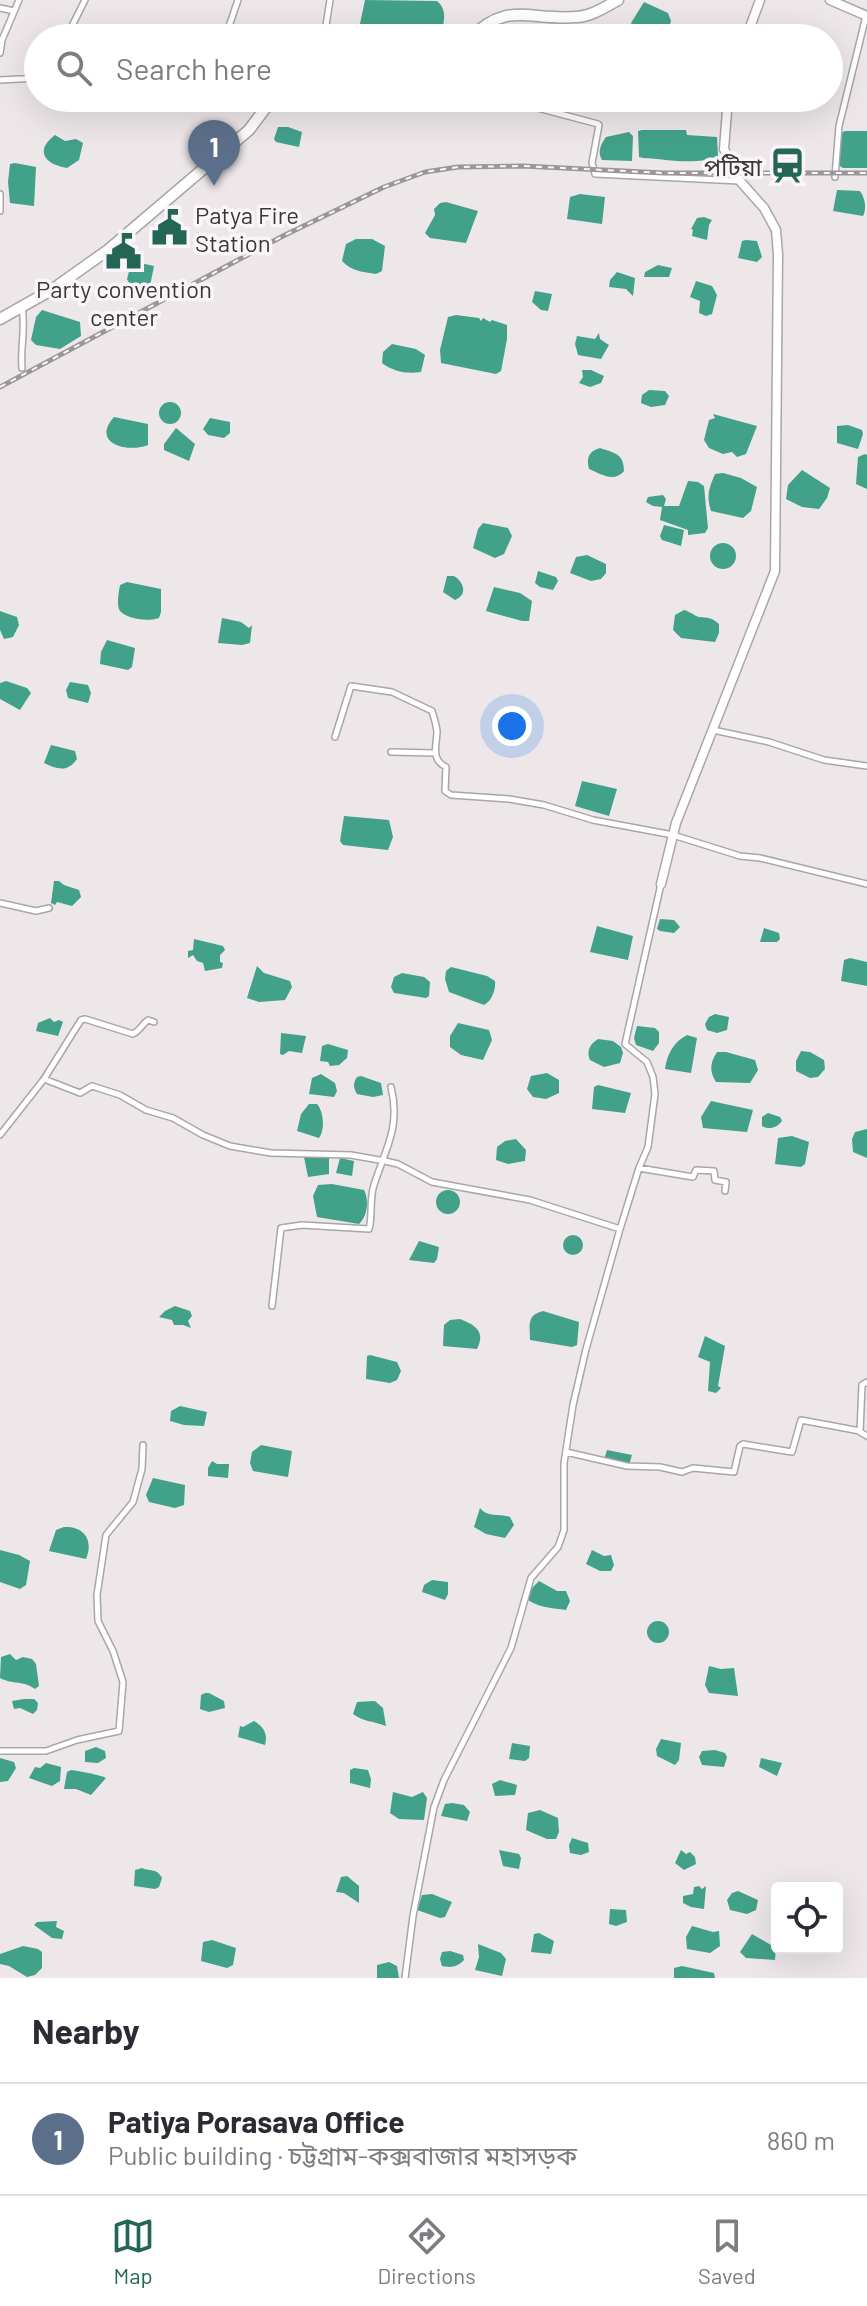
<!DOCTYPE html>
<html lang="en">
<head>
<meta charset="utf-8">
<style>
  body { margin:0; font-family:Barlow,"Noto Sans Bengali",sans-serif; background:#f7f7f7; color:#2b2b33 }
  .controls { position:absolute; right:24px; bottom:24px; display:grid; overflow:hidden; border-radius:8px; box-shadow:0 8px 32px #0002 }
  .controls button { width:72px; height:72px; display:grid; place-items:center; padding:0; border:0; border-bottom:2px solid #e1e1e2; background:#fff; color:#2b2b33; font:40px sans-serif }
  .you { position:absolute; left:512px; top:726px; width:28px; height:28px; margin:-20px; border:6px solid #fff; border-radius:50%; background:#1a73e8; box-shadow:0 0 0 12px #1a73e833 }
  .badge { display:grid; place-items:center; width:52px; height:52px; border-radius:50%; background:#246655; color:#fff; font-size:26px; font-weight:700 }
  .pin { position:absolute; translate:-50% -66px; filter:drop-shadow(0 2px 4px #0008) }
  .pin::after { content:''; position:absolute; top:42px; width:28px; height:24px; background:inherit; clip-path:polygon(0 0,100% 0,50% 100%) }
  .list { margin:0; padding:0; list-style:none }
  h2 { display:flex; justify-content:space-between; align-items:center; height:104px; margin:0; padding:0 32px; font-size:34px }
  h2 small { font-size:26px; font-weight:400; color:#7c7c81 }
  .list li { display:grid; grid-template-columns:52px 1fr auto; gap:24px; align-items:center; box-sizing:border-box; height:112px; padding:0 32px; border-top:2px solid #e1e1e2 }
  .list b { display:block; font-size:30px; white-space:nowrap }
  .list p { margin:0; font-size:26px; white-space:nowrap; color:#7c7c81 }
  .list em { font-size:26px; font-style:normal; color:#7c7c81 }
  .icon { flex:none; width:44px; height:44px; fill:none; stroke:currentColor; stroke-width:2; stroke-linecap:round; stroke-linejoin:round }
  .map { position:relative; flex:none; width:867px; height:1978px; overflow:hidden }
  .search { position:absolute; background:#fff; box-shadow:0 8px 32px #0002; left:24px; right:24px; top:24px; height:88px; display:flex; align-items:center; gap:20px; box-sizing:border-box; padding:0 28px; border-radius:44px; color:#7c7c81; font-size:30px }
  .sheet { height:216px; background:#fff }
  nav { display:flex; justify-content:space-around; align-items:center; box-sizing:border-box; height:112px; border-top:2px solid #e1e1e2; background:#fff; font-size:22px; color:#7c7c81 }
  nav a { display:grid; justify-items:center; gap:4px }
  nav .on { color:#246655 }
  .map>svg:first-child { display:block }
  .water { fill:#42a189 }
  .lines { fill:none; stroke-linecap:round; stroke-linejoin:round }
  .street-casing { stroke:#aaa5a8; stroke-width:8 }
  .secondary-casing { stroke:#aaa5a8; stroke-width:11 }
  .highway-casing { stroke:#aaa5a8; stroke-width:13 }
  .street { stroke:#fff; stroke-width:5 }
  .secondary { stroke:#fff; stroke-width:8 }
  .highway { stroke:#fff; stroke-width:10 }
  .rail-casing { stroke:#9a9698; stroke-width:5 }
  .rail { stroke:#faf5f8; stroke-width:2; stroke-dasharray:6; stroke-linecap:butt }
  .labels { text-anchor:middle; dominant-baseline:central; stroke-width:7; stroke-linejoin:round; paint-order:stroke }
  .poi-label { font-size:24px; fill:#393738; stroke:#faf5f8; text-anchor:end }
</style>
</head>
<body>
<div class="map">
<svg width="867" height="1978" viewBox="0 0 867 1978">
  <rect width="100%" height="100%" fill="#ede7ea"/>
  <path class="water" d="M365,0l72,1c12,10 6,23 3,37h-83z
    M644,2l24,11 3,8 -3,10 -23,7 -7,-4 -7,-11z
    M520,27l20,4 18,7h-59l10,-9z
    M640,98h60v2c-16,10 -44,9 -60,-2z
    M278,127h10l14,5 -3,15 -23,-5 -2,-3z
    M642,130h44l1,5 30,2 1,19c-22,10 -51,3 -75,2l-4,-1 -1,-26z
    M845,131h22v37h-24l-5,-3 3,-32z
    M629,132l4,4 -1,25 -30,-1c-5,-8 -1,-16 4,-23z
    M55,135l10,6 11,-2 7,4 -4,17 -12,8c-22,-4 -33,-17 -12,-33z
    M15,163l21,4 -2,39 -24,-3 -2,-21 2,-18z
    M837,190l23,1c5,7 7,17 3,25l-30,-5z
    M580,194l25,3 -3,27 -35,-5 3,-22z
    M446,202l32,9 -12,32 -36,-5 -5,-5 10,-18 -1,-6 6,-6z
    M704,217l8,3 -3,5 -2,15 -15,-4 1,-6 -2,-1 6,-11z
    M356,239h16l13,7 -3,25 -6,3c-13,-2 -25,-3 -34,-13l4,-17z
    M746,240l11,1 5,16 -5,5 -19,-4 4,-17z
    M136,262l18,4 -4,20 -21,-3 -2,-4 4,-15z
    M658,265l14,3 -3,9h-25l1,-5z
    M617,272l18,6 -2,18 -7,-7 -17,-2 1,-7z
    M696,281l16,5 5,9 -5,19 -6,2 -7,-3 1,-12 -10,-4z
    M535,291l17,3 -4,17 -7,-1 -9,-8z
    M42,310l38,12 1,14 -21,13 -24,-4 -5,-5 5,-23z
    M456,315l23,3 2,3 2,-3 7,4 2,-2 15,5v14l-6,32 -5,3 -55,-11 -1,-13 8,-33z
    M599,333l1,6 9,6 -8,14 -23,-4 -3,-11 2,-8 18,3z
    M392,344l24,5 9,6 -4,17c-14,2 -27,0 -39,-9l1,-11z
    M582,370h9l13,6 -3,7 -11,4 -11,-4 4,-6z
    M649,390l16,1 4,5 -4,9 -14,2 -10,-4 1,-8z
    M159 413a11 11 0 1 1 22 0a11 11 0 1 1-22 0Z
    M713,414l44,12 -11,28 -9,3 -5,-5 -9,2 -14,-6 -5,-8 5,-20 6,-2z
    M114,417l34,7v21c-19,8 -58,-1 -34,-28z
    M210,418l20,4v11l-6,5 -16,-3 -5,-6z
    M848,425l14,5 1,4 -5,15 -21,-6v-17z
    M176,428l19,16 -6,17 -25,-11v-6z
    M600,448c15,5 24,6 24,23 -10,12 -23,3 -35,-2 -3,-11 0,-18 11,-21z
    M865,454l2,1v34l-11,-5 2,-27z
    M802,470l28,18 -3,10 -8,11 -17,-2 -16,-8 2,-14z
    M723,473l18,5 16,9 -6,24 -8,7 -32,-7c-5,-15 -2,-23 4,-37z
    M688,481l10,1 6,4 4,42 -3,5 -17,2v-5l-28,-10 2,-13 -9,-1 -7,-4 2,-5 15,-2 3,4 -2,7h15z
    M483,523l25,5 4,8 -8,18 -9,4 -22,-10 5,-19z
    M664,525l20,5 -3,16 -19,-6 -2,-4z
    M710 556a13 13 0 1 1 26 0a13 13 0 1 1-26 0Z
    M587,555l19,9v9l-5,6 -10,2 -21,-8 6,-16z
    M538,571l18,6 2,4 -5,9 -13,-3 -5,-4z
    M447,576h7c10,6 14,19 1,24l-12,-8z
    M127,582l34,7v23l-2,6c-10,4 -32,1 -39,-7 -4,-5 -1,-20 0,-26z
    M494,587l26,6 12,8 -3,20h-7l-36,-10z
    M684,610c5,1 11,6 15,7 9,1 12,0 20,7v9l-4,9 -34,-4 -8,-8 2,-15z
    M0,611l17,6 2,8 -6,12 -9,2 -4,-9z
    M222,618l19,4 8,6 3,-3 -2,18 -8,2 -24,-2z
    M107,640l28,8 -3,19 -4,3 -28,-6 1,-12z
    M6,681l21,7 4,5 -11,17 -20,-11v-16z
    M70,682l18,3 3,8 -3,10 -20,-5 -2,-8z
    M51,745l24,6 2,8c-9,13 -19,11 -33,4z
    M582,781l35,8 -8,27 -34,-10z
    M344,816l45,4 4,17 -5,13 -45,-5 -3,-4z
    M54,881h5l5,4 15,5 2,7 -9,9 -15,-4 -2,3 -4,-2z
    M660,919l14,1 6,7 -6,6 -14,-2 -3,-2z
    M597,926l36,10 -5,24 -38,-8z
    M764,928l15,5 1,6 -3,3h-17z
    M194,939l29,7 2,4 -5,5v7l3,1 -1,5 -17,3 -2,-8 -6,-2 -4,-6 -5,3v-7l5,-1z
    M850,958l17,4v24l-26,-5 3,-21z
    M257,966l7,7 26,8 2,6 -7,13 -26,2 -12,-4z
    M451,967l36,9 8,5c1,8 -3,20 -11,24l-35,-13 -4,-13 1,-8z
    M402,973l22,4 6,5 -1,14 -3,2 -32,-5 -3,-6 3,-10z
    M715,1014l14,3 -2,13 -10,3 -10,-3 -2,-6 4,-7z
    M50,1018l4,4 5,-2 4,2 -5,14 -22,-5 2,-8z
    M458,1023l31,7 3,10 -9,20 -22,-5 -11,-8v-11z
    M637,1026l18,2 4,4v11l-6,8 -17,-6 -2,-7z
    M281,1033l25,3 -4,17 -13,-2 -6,4 -3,-1z
    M687,1035l10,3 -6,35 -26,-4c2,-14 8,-27 22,-34z
    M598,1039l15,2 8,6 2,6 -3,10 -16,4 -14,-7c-4,-9 0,-16 8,-21z
    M328,1044l20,6 -1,8 -8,7 -9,1 -2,-4 -8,-1 2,-15z
    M801,1051l9,1 14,8 1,9 -7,8 -8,1 -14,-7v-10z
    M717,1052h9l29,8 3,10 -8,13 -34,-1c-7,-11 -6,-19 1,-30z
    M547,1073l12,7v13l-13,6 -13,-2 -6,-8 4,-13z
    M321,1074l14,9 2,8 -3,6 -25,-3 3,-16z
    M361,1076l20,7 2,12 -10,2 -16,-3c-4,-7 -4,-11 0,-17z
    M598,1085l33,8 -6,20 -33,-4 2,-22z
    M711,1101l42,9 -6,22 -44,-4 -2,-11z
    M309,1104h8c7,8 8,26 2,34l-22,-7 4,-17z
    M768,1113l12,4 2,4c-5,7 -13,9 -20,5v-9z
    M867,1129v29l-14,-6 -1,-13 3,-7z
    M792,1136l17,6 -4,22 -4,3 -26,-3 3,-26z
    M516,1139l10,11 -1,11 -17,3 -12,-4 1,-13 8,-6z
    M322,1156l7,1v17l-21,3 -4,-20z
    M340,1158l14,3 -2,15 -16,-3z
    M332,1184l32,6c5,9 4,26 -5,34l-42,-7 -4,-21 5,-11z
    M436 1202a12 12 0 1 1 24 0a12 12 0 1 1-24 0Z
    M563 1245a10 10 0 1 1 20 0a10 10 0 1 1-20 0Z
    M419,1241l20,6 -2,12 -3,4 -25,-3z
    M175,1306l15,5 2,5 -4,5 3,7 -8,-3h-9l-2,-5 -13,-3 6,-6z
    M543,1311l36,11 -2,23 -5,2 -42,-7c0,-14 -4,-25 13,-29z
    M460,1319c15,6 26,12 17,30l-34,-3 1,-21 6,-5z
    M705,1336l20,10 -7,40 3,2 -5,5 -8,-2 2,-29 -12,-5z
    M370,1355l27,7 4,9 -4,9 -7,3 -24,-4 1,-23z
    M180,1406l27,6 -3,14 -20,-1 -14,-4 1,-10z
    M261,1445l31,6 -4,26 -35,-6 -3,-8 2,-11z
    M607,1450l25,5 -3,10 -25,-5z
    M212,1461l5,3h12l-1,14 -20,-2v-8z
    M153,1478l32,7 -1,20 -9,3 -26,-6 -3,-7z
    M480,1508c8,10 19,5 30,9l4,8 -9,13 -19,-4 -12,-7z
    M64,1527c20,-1 30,13 22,32l-37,-8 7,-21z
    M0,1550l19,5 11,6 -4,24 -6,4 -20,-7z
    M592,1550l12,6 7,-1 3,10 -3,6h-11l-14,-7z
    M432,1580l16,2v12l-3,6 -23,-8 2,-7z
    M539,1581l18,10h9l4,10 -4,9c-14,-2 -25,-2 -38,-10l3,-11z
    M647 1632a11 11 0 1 1 22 0a11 11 0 1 1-22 0Z
    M10,1654l6,6 7,-3 9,2 4,5 3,22 -4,3c-12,-9 -22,-4 -35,-11l1,-21z
    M709,1666l12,3 13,-1 4,28 -29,-3 -4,-8z
    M205,1693h4l15,8 1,7 -16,4 -9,-3 1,-14z
    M24,1699h10l4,4 -1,7 -4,4 -13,-6 -6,1 -2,-8z
    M375,1701l8,7 3,18c-12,-5 -23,-4 -33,-12l4,-12z
    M254,1721c10,6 14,13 11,24l-27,-8 2,-11 3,1z
    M661,1739l20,4 -2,17 -4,5 -18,-9 -1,-7z
    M512,1743l18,3 -1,12 -4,3 -16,-2z
    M96,1747l9,4 1,7 -8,5 -13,-1v-11z
    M715,1750l10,3 2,4 -3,10 -22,-2 -3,-8 3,-6z
    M0,1758l14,4 2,6 -8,13 -8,1z
    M761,1758l21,5 -5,13 -18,-9z
    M46,1763l15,4 -1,14 -8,5 -23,-8 6,-11 5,1z
    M354,1768l14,2 3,9 -1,9 -20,-5v-13z
    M71,1770c8,1 30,5 35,8l-15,17 -15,-6h-12l3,-17z
    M500,1780l17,5 -2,10 -20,1 -3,-12z
    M393,1792l19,5 11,-5 4,6 -3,22 -25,-1 -9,-6z
    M452,1803l12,2 6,7 -3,9 -26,-5 4,-12z
    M540,1810l18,8 1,14 -3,7h-9l-21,-9 2,-17z
    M572,1838l16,5 1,9 -8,3 -11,-2 -1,-8z
    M499,1850l20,4 2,4 -2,11 -16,-3z
    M681,1850l5,4 4,-2 5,5 1,7 -12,6 -9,-7z
    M142,1868c9,4 15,0 20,10l-3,9 -4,2 -21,-3 1,-16z
    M347,1876l12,10v17l-15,-10 -8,-1 5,-15z
    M699,1886l3,3 4,-3 -2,23 -13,-2 -8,-4v-7l10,-2 1,-7z
    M738,1891l20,9 -2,10 -9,4 -17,-4 -3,-10 5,-7z
    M432,1894l20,8 -7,15 -5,1 -23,-8 5,-15z
    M610,1909l16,1 1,12 -11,4 -7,-2z
    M57,1921l-1,6 8,4 -2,8 -10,-1 -18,-13 3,-3z
    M692,1926l21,6 6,-1 1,15 -10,7 -23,-4 -1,-12z
    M539,1933l15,8 -3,13 -20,-2 3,-18z
    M752,1934l24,14 -1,12 -29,-2 -6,-6z
    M212,1940l24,8 -3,17 -6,3 -26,-7 2,-19z
    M478,1944l23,9 5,6 -4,17 -27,-6 4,-13z
    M23,1946l15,3 4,3v16l-7,7 -8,2 -18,-11 -9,-2v-10z
    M450,1951l13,4 1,5c-7,7 -12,8 -22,6l-2,-7 2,-7z
    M389,1962l8,4 2,12h-22v-13z
    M682,1966l32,7 1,5h-41v-10z"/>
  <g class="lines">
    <defs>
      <path id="street" d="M0,8l14,3
        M66,38l19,-38
        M225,38l13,-38
        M324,38l6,-38
        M0,53l2,-13 17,-40
        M27,78l11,-16
        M0,80l38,-2
        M254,98l13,8
        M500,98l98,26 1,1 -7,38 3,11 145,7
        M835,177l4,-51 27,-110
        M0,194v17
        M22,368c-2,-21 4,-39 0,-60
        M713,730l56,12 55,18 43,6
        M335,737l16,-51 41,6 40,19c2,6 4,13 5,20 0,14 -7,28 9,36l-1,24 6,4 58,4 35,6 49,15 80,15 67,21 20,2 107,26
        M391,752l44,1
        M0,903l36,8 13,-3
        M44,1079l37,-59 4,-1 48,15c8,-4 9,-10 15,-14l6,2
        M0,1135l44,-56 36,14 12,-7 28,9 26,15 27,8 30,17 27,11 41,7 80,2 34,6 13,3 34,18 98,18 90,29
        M639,1168l54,9 3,-7 18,1 1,9 11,2 -1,9
        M272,1306l9,-78 21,-3 67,4c4,-14 0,-30 5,-44 11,-35 27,-58 17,-98
        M867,1382l-5,3 -2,47 7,4
        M566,1452l61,14 33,1 22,5 11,-4 41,4 6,-26 3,-2 49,8 9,-32 59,11
        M0,1751h46l31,-11 42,-9 4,-49 -10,-31 -15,-30 -1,-26 9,-60 27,-33 9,-33 1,-24
        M405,1978l8,-62 21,-109 10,-27 67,-132 20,-70 27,-31 6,-17v-67l9,-58 13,-56 34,-120 19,-61 9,-21 7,-53 -2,-17 -6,-15 -22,-18 36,-160"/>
      <path id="secondary" d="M830,0l37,16
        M746,38l14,-38
        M661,884l15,-61 99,-252 3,-316 -2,-25 -12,-22 -24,-27 -16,-32 4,-51"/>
      <path id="highway" d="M470,38c39,-38 58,-17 107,-21 15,-1 28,-10 41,-17
        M0,319l53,-30 55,-39 141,-120 24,-32"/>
    </defs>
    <use href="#street" class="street-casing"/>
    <use href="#secondary" class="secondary-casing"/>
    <use href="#highway" class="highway-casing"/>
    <use href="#street" class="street"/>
    <use href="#secondary" class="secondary"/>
    <use href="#highway" class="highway"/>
    <defs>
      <path id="rail" d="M0,387l283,-151 101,-49 41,-15 33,-5 65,-1 141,7h203"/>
    </defs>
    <use href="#rail" class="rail-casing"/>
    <use href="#rail" class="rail"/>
  </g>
  <defs>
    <symbol id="station-bare" viewBox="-9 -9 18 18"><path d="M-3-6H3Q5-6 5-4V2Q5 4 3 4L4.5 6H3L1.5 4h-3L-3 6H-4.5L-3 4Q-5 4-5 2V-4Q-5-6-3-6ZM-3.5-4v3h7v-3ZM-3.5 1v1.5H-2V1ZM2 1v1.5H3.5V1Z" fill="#246655" stroke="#faf5f8" stroke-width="2.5" paint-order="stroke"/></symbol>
    <symbol id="civic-bare" viewBox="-9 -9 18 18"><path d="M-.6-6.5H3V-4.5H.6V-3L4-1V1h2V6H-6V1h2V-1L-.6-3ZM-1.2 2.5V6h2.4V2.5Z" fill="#246655" stroke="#faf5f8" stroke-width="2.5" paint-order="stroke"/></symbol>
  </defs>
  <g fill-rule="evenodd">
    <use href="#station-bare" x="762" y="140" width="51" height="51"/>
    <use href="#civic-bare" x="144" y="202" width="51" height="51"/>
    <use href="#civic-bare" x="98" y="226" width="51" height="51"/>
  </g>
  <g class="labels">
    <g class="poi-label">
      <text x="762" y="166">পটিয়া</text>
      <text x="195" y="214" text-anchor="start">Patya Fire<tspan x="195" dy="28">Station</tspan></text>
      <text x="124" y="288" text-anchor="middle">Party convention<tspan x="124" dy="28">center</tspan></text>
    </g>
  </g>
</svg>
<div class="controls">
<button><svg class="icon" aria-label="locate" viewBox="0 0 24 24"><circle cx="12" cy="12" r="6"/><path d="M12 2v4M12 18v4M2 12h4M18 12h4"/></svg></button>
</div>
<div class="you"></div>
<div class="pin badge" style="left:214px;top:186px;background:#5c6f8a">1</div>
<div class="search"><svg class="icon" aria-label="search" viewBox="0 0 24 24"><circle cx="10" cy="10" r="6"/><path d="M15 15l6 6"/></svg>Search here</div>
</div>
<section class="sheet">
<h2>Nearby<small></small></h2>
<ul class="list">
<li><span class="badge" style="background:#5c6f8a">1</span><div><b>Patiya Porasava Office</b><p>Public building · চট্টগ্রাম-কক্সবাজার মহাসড়ক</p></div><em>860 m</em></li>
</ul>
</section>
<nav>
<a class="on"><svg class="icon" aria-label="map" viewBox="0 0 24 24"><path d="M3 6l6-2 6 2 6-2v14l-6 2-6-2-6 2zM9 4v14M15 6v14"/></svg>Map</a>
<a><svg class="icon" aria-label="directions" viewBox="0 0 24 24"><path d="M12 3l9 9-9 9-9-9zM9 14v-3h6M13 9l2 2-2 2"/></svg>Directions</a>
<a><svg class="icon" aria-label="saved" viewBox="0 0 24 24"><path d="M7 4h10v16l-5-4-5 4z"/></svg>Saved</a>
</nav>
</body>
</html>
